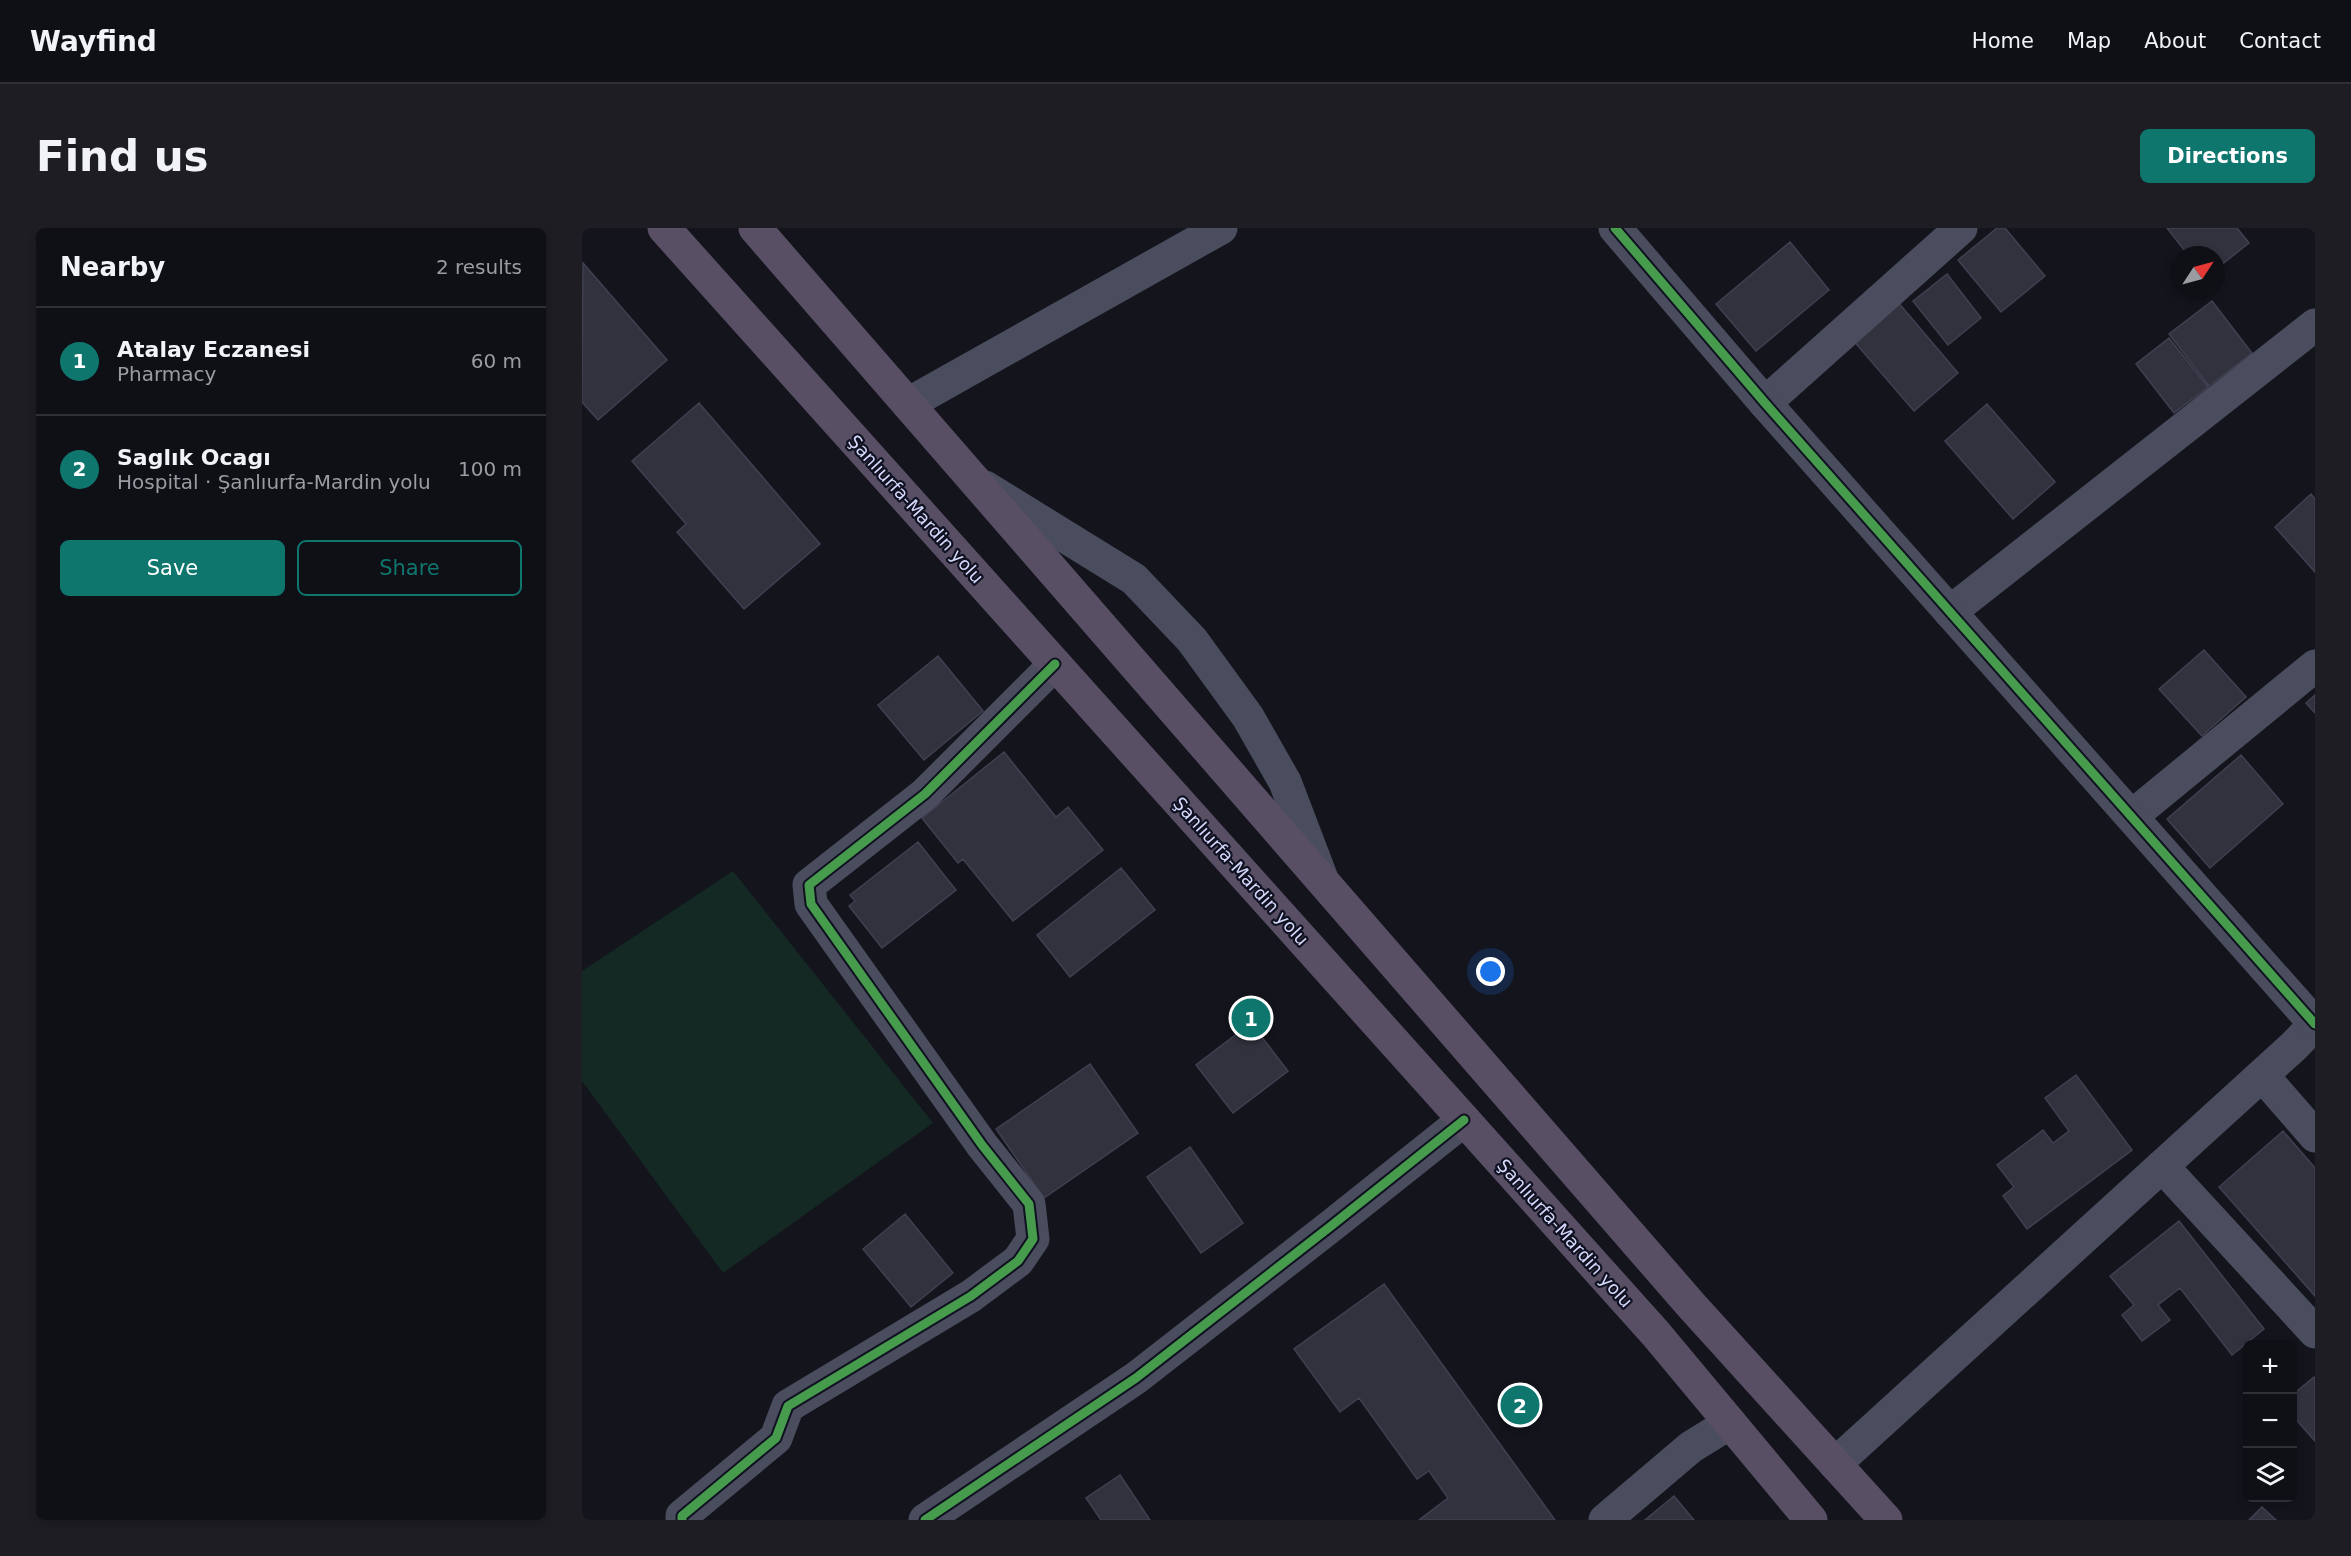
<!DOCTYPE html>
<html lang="en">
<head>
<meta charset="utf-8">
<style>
  body { margin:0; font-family:"DejaVu Sans",sans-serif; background:#1d1d23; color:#f1f3f6 }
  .controls { position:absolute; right:18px; bottom:18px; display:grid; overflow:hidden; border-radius:9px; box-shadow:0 3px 9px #0003 }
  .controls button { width:54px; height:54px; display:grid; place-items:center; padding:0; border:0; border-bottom:2px solid #2f2f35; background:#0f0f16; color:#f1f3f6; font:30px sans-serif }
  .compass { position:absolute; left:1589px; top:18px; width:54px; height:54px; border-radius:50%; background:#0f0f16; box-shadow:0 3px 9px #0003; rotate:54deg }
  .you { position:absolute; left:909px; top:744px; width:21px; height:21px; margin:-15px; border:4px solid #fff; border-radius:50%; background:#1a73e8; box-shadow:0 0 0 9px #1a73e833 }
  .badge { display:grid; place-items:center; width:39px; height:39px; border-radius:50%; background:#0f766e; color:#fff; font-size:20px; font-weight:700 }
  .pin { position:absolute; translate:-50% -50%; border:3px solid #fff; box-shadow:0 2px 6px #0006 }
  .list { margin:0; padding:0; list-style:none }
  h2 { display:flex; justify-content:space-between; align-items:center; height:78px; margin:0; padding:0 24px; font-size:26px }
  h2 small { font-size:20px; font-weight:400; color:#9b9ca1 }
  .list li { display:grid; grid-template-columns:39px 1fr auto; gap:18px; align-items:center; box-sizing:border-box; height:108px; padding:0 24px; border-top:2px solid #2f2f35 }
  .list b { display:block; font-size:22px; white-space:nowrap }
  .list p { margin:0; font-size:20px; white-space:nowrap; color:#9b9ca1 }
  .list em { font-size:20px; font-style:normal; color:#9b9ca1 }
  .actions { display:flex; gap:12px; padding:18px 24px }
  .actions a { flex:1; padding:14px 0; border:2px solid #0f766e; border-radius:9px; text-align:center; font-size:21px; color:#0f766e }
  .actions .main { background:#0f766e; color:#fff }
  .icon { flex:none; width:33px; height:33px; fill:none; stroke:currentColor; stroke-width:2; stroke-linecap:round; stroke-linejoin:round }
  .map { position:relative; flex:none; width:1733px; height:1292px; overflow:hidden; border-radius:9px }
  header { display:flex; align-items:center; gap:36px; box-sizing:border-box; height:84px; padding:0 30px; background:#0f0f16; border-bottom:2px solid #2f2f35 }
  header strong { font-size:28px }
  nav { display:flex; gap:33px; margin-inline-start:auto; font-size:21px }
  .intro { display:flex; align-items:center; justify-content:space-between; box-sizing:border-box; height:144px; padding:0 36px }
  h1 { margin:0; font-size:42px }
  .button { padding:15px 27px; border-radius:9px; background:#0f766e; color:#fff; font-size:21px; font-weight:700 }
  main { display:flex; gap:36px; padding:0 36px }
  aside { flex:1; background:#0f0f16; border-radius:9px; box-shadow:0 3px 9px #0003 }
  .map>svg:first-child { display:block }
  .green { fill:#142824 }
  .building { fill:#32323f; stroke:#3f4050; stroke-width:1.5 }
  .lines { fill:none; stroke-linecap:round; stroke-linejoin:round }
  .minor { stroke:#4a4d5d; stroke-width:33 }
  .tertiary { stroke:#4a4d5d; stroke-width:33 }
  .trunk { stroke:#584f64; stroke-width:33 }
  .cycleway-casing { stroke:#101121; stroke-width:13 }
  .cycleway { stroke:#469c4c; stroke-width:9 }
  .labels { text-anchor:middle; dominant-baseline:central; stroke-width:4.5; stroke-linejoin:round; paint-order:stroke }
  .street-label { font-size:18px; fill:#d5d9fb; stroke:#101121 }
</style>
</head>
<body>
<header>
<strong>Wayfind</strong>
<nav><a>Home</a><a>Map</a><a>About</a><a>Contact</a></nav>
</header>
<div class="intro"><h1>Find us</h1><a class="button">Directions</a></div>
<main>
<aside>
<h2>Nearby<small>2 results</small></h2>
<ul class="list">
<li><span class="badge">1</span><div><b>Atalay Eczanesi</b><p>Pharmacy</p></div><em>60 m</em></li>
<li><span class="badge">2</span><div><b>Saglık Ocagı</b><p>Hospital · Şanlıurfa-Mardin yolu</p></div><em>100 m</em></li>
</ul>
<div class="actions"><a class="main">Save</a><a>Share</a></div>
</aside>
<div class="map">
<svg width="1733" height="1292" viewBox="0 0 1733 1292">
  <rect width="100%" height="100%" fill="#14141d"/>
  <path class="green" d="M151,643l200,252 -210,150 -141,-192v-110z"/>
  <path class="building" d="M1415,0h8l40,48 -44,36 -43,-52z
    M1585,0h70l12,15 -33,26v-14h-28z
    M1208,14l39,48 -73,61 -40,-47z
    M1,35l84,97 -69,60 -16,-18z
    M1365,46l34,44 -33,27 -35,-44z
    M1309,66l67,79 -44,38 -68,-79z
    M1630,73l40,52 -43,33 -40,-52z
    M1587,110l39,49 -34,26 -38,-49z
    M117,175l121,141 -76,65 -67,-77 9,-8 -54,-63z
    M1405,176l68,78 -42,37 -68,-78z
    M1729,266l4,5v73l-40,-45z
    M1622,422l42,47 -44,39 -43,-47z
    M356,428l45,55 -59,49 -46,-55z
    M1733,467v18l-9,-10z
    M422,524l52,65 12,-10 35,43 -90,71 -50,-62 -5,4 -36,-45z
    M1659,527l42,49 -73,64 -43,-49z
    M336,614l38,48 -74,58 -33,-42 6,-5 -5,-6z
    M539,640l34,42 -85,67 -33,-42z
    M669,795l37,48 -55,42 -37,-48z
    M508,836l48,69 -94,65 -48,-69z
    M1494,847l56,75 -105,79 -24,-33 11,-9 -17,-22 46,-35 10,13 16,-12 -24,-33z
    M1701,903l32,37v128l-96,-109z
    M608,919l53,76 -42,30 -54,-76z
    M323,986l48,59 -42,34 -48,-58z
    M1597,993l85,108 -32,26 -52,-67 -22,17 12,15 -28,21 -20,-26 12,-10 -24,-29z
    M802,1056l171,236h-136l29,-22 -19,-27 -12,8 -58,-81 -19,14 -46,-63z
    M1732,1149l1,1v63l-23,-26v-20z
    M538,1247l30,45h-49l-15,-22z
    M1092,1268l20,24h-49z
    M1680,1279l14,13h-27z"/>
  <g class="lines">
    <path class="minor" d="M1183,175l196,-175
      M403,259l149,92 58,61 56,77 37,65 37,97
      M1368,384l365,-287
      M1550,588l183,-150
      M1680,847l53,61
      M1580,938l153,166
      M1253,1236l459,-418 21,-22
      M100,1292v-4l94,-78 12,-32 183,-110 47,-35 15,-22 -4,-35 -47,-59 -171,-241 -2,-19 116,-91 130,-130
      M343,1292l211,-142 195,-152 133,-106
      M1023,1292l86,-73 39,-24"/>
    <path class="tertiary" d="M1033,0l150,175 550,621
      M326,176l313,-176"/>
    <path class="trunk" d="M82,0l992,1106 155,186
      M173,0l936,1077 195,215"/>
    <defs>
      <path id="cycleway" d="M1033,0l150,175 550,621
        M100,1292v-4l94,-78 12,-32 183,-110 47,-35 15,-22 -4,-35 -47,-59 -171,-241 -2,-19 116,-91 130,-130
        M343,1292l211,-142 195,-152 133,-106"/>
    </defs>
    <use href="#cycleway" class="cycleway-casing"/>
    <use href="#cycleway" class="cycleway"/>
  </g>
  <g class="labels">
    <g class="street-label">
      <text transform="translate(334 281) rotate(48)">Şanlıurfa-Mardin yolu</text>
      <text transform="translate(659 643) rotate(48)">Şanlıurfa-Mardin yolu</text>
      <text transform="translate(983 1005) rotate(48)">Şanlıurfa-Mardin yolu</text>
    </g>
  </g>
</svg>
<div class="controls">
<button>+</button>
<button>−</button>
<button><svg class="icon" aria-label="layers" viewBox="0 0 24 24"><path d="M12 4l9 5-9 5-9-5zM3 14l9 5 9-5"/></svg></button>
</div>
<svg class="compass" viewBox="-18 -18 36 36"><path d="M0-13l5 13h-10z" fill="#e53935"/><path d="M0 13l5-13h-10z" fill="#9b9ca1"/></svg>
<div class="you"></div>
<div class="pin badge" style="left:669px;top:790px">1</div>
<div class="pin badge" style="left:938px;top:1177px">2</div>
</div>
</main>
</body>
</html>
